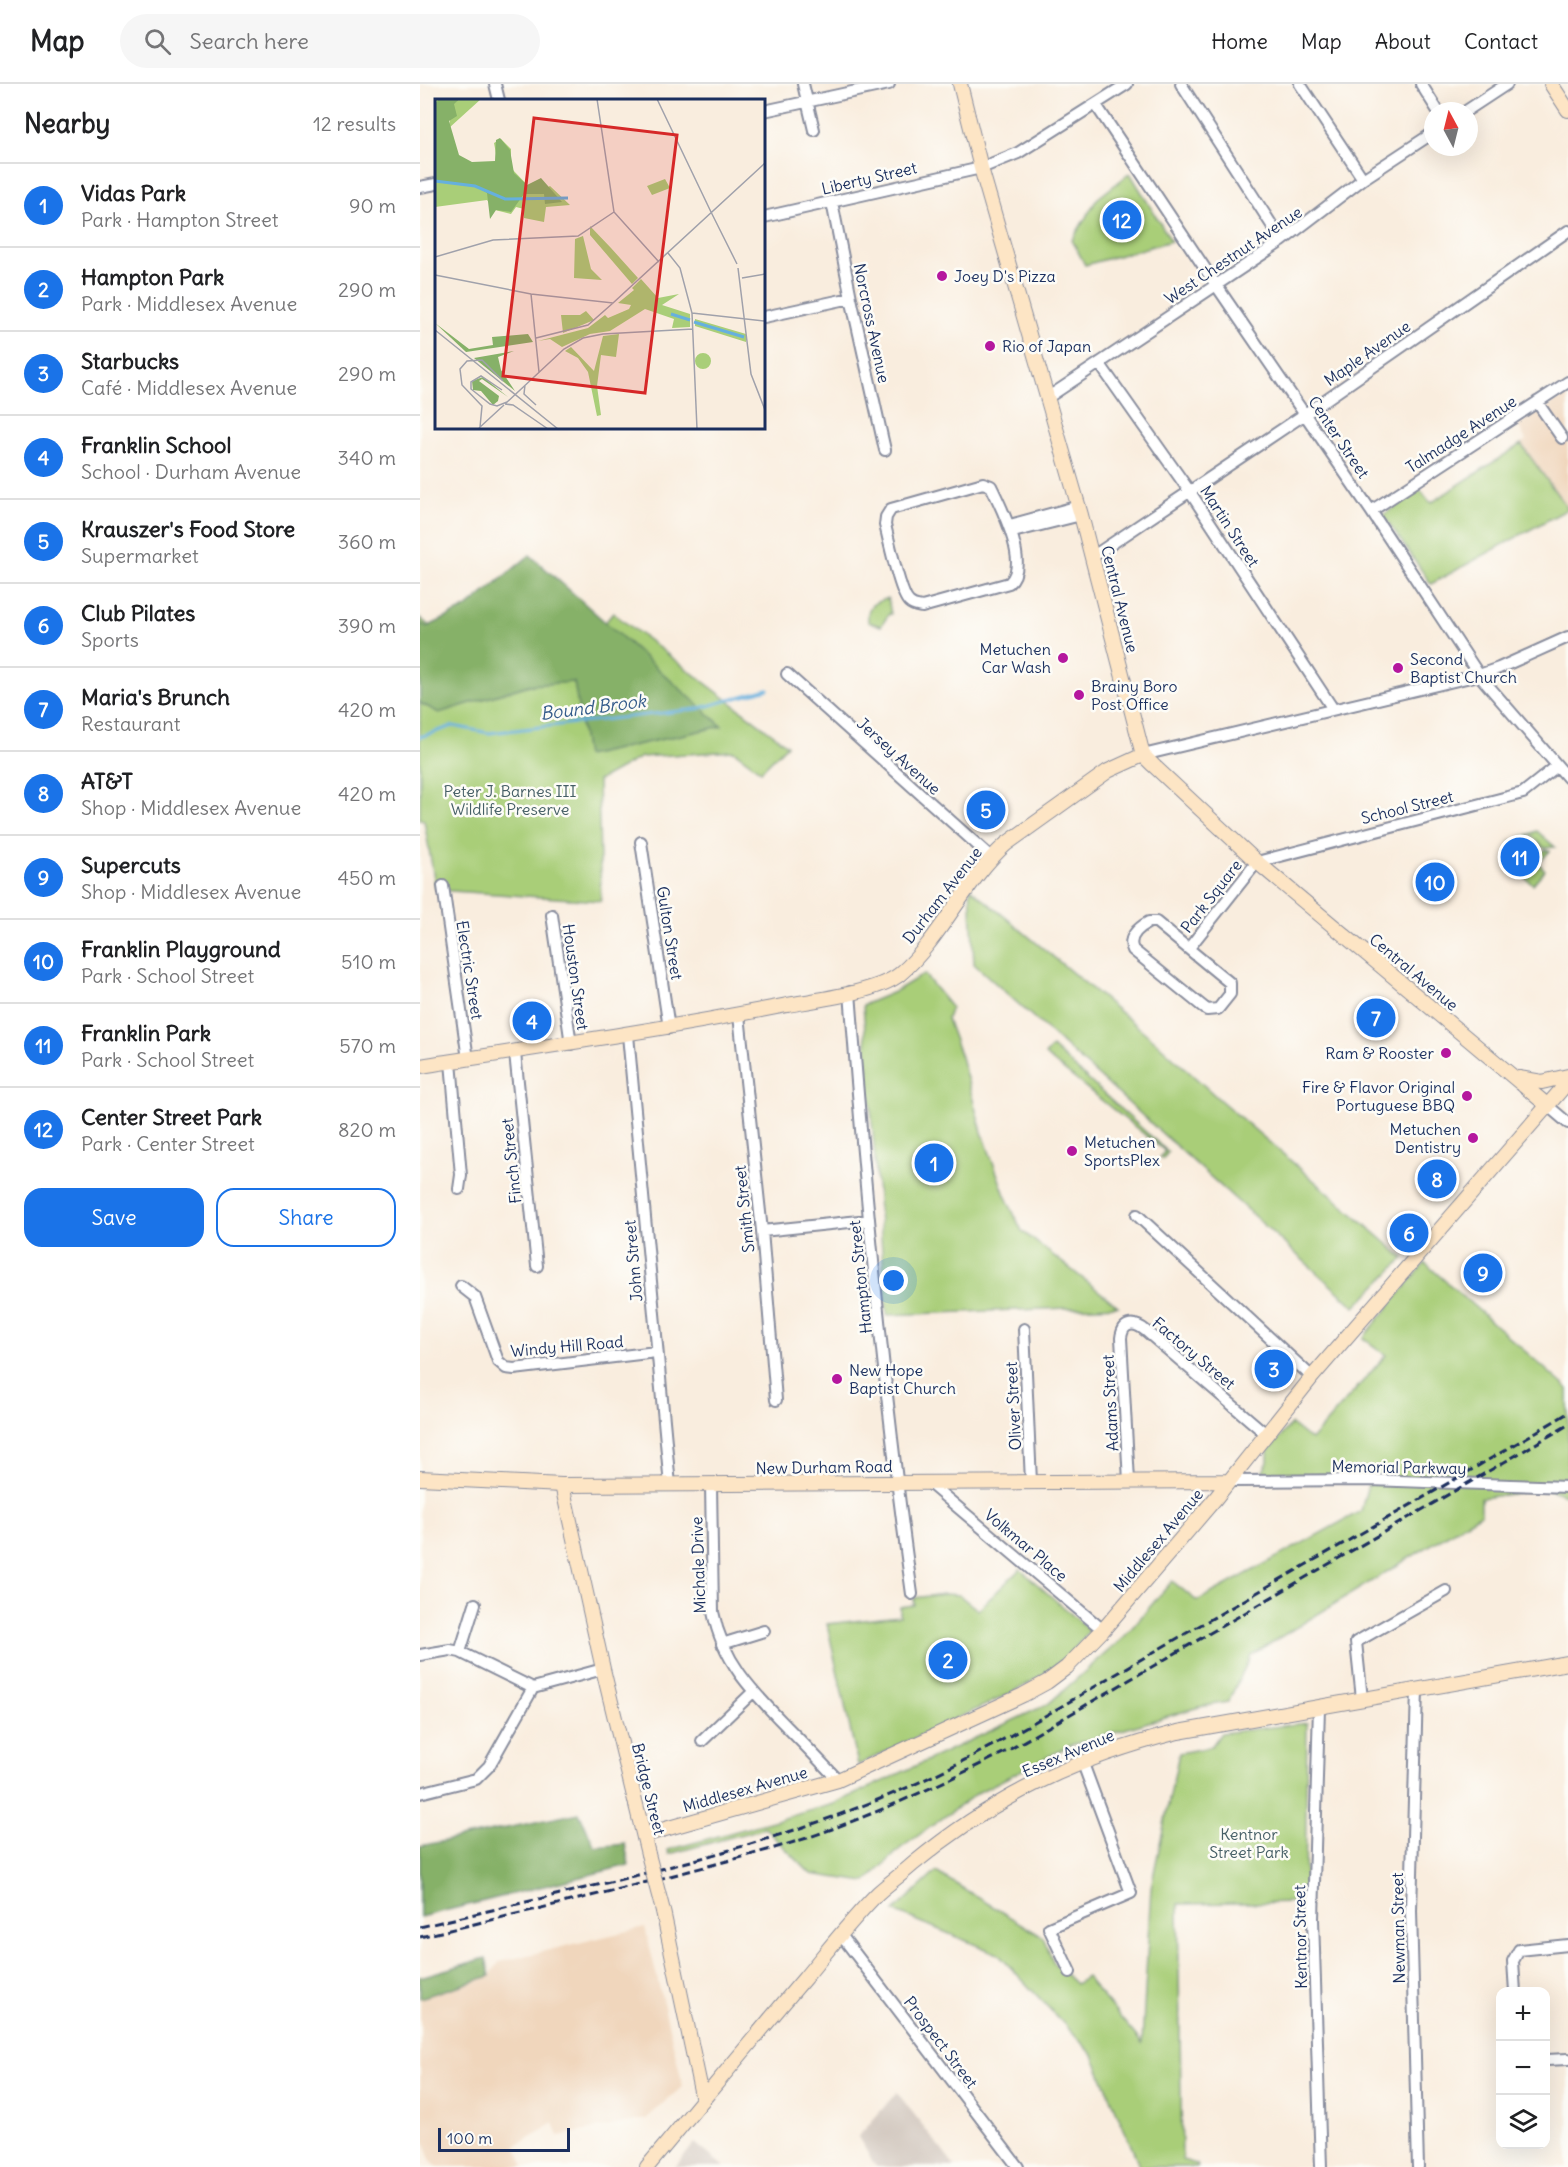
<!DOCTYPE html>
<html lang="en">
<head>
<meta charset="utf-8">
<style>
  body { margin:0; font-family:Delius,sans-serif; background:#f6f6f6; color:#202124 }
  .controls { position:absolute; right:18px; bottom:18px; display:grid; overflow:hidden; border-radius:12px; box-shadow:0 6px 24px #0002 }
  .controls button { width:54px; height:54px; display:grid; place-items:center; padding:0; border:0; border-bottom:2px solid #e0e0e0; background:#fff; color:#202124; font:30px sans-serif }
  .compass { position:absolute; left:1004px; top:18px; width:54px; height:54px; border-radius:50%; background:#fff; box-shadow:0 6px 24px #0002; rotate:353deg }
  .scale { position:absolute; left:18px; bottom:15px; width:132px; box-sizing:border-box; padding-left:6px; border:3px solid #1b2f5e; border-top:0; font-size:16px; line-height:21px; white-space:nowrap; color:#1b2f5e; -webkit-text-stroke:4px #fdfcf7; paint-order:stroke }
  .you { position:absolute; left:474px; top:1197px; width:21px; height:21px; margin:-15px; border:4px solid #fff; border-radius:50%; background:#1a73e8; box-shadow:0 0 0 9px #1a73e833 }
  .badge { display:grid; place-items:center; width:39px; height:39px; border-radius:50%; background:#1a73e8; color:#fff; font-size:20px; font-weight:700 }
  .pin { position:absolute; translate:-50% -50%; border:3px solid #fff; box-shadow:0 2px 6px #0006 }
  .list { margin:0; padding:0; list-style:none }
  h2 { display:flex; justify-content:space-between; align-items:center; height:78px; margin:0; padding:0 24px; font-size:26px }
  h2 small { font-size:20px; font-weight:400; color:#757577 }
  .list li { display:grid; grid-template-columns:39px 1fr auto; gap:18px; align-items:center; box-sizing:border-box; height:84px; padding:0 24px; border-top:2px solid #e0e0e0 }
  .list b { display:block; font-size:22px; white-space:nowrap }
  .list p { margin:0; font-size:20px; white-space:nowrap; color:#757577 }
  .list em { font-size:20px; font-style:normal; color:#757577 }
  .actions { display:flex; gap:12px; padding:18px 24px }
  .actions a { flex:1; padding:14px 0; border:2px solid #1a73e8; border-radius:18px; text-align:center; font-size:21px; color:#1a73e8 }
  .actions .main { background:#1a73e8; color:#fff }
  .icon { flex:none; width:33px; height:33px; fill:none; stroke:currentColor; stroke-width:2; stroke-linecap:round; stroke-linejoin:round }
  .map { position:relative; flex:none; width:1148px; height:2083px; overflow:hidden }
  header { display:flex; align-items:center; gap:36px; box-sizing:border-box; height:84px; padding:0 30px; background:#fff; border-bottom:2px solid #e0e0e0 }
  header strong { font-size:28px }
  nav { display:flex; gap:33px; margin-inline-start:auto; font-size:21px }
  .search { width:420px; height:54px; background:#f6f6f6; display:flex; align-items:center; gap:15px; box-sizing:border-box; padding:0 21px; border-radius:33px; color:#757577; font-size:22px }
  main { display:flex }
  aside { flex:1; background:#fff }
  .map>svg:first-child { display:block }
  .built { fill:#f0d6bc }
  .industrial { fill:#cec2b9 }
  .green { fill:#a9ce78; stroke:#627e6b; stroke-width:1.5 }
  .forest { fill:#86b168; stroke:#507063; stroke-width:1.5 }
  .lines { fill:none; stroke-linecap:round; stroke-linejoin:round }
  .stream { stroke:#66b0de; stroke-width:3 }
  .street-casing { stroke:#8a8e9e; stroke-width:14 }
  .secondary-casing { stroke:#8a8e9e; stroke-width:16 }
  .street { stroke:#fff; stroke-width:10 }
  .secondary { stroke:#fde5c5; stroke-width:14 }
  .rail { stroke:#1b2f5e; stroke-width:3; stroke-dasharray:9 4.5; stroke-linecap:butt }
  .secondary-bridge-casing { stroke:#8a8e9e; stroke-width:16; stroke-linecap:butt }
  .secondary-bridge { stroke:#fde5c5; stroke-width:14 }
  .poi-dot { fill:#b5179e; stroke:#fdfcf7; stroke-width:2 }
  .labels { text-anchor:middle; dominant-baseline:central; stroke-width:5; stroke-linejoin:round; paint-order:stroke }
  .street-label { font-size:16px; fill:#1b2f5e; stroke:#fdfcf7 }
  .poi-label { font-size:16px; fill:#1b2f5e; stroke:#fdfcf7; text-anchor:start }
  .park-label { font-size:16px; fill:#465f66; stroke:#fdfcf7 }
  .water-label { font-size:18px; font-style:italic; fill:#355c8b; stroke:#fdfcf7 }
  .inset-river { fill:none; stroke:#66b0de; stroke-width:3 }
  .inset-road { fill:none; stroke:#a0a1ab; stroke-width:1.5 }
  .view { fill:#d62828; fill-opacity:0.15; stroke:#d62828; stroke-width:3 }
  .inset-edge { fill:none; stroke:#1b2f5e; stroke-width:3 }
</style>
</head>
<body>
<header>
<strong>Map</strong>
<div class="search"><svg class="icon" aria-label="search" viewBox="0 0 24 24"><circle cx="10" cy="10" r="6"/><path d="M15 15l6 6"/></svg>Search here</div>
<nav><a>Home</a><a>Map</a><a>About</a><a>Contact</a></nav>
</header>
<main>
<aside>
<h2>Nearby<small>12 results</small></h2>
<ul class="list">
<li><span class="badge">1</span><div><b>Vidas Park</b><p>Park · Hampton Street</p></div><em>90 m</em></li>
<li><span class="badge">2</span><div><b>Hampton Park</b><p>Park · Middlesex Avenue</p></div><em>290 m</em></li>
<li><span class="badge">3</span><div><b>Starbucks</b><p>Café · Middlesex Avenue</p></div><em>290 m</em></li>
<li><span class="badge">4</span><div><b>Franklin School</b><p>School · Durham Avenue</p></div><em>340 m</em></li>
<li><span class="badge">5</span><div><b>Krauszer's Food Store</b><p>Supermarket</p></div><em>360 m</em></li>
<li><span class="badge">6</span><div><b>Club Pilates</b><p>Sports</p></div><em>390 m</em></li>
<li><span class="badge">7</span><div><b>Maria's Brunch</b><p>Restaurant</p></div><em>420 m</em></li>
<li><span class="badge">8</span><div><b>AT&amp;T</b><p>Shop · Middlesex Avenue</p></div><em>420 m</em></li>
<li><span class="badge">9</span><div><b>Supercuts</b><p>Shop · Middlesex Avenue</p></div><em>450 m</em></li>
<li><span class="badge">10</span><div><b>Franklin Playground</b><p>Park · School Street</p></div><em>510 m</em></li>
<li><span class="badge">11</span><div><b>Franklin Park</b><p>Park · School Street</p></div><em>570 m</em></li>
<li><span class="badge">12</span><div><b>Center Street Park</b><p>Park · Center Street</p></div><em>820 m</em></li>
</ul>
<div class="actions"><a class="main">Save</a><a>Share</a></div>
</aside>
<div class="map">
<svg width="1148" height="2083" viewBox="0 0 1148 2083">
  <rect width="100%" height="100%" fill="#fdfcf7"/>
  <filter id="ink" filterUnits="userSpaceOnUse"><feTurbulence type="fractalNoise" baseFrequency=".0167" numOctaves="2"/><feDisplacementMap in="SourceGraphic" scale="12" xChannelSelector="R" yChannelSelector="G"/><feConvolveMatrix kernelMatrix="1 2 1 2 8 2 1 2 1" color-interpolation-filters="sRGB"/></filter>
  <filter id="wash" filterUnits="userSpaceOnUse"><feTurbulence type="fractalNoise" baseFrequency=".008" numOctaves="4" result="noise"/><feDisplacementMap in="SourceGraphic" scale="24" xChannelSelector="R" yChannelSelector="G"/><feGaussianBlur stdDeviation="1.35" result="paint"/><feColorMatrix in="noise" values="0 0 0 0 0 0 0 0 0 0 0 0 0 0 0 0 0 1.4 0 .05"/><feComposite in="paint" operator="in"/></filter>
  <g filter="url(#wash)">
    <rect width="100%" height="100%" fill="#f9edde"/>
    <path class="built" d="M1148,310v115l-137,75 -48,-69 37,-25 11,13 95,-63 -8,-15z
      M225,1843l38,159 -37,33 -87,17 -5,-13 -38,23 8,21h-86l-7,-7 -11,-29v-133l70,-22 9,-14z"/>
    <path class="industrial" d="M477,2008l6,8 52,67h-79l-18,-30z
      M275,2059l29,24h-49z"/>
    <path class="green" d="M710,89l41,68 -86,24 -13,-25 25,-41z
      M1101,360l47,65 -137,75 -48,-69 37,-25 11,13z
      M468,514l3,16h-2l-8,12 -13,-4c-1,-17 4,-19 20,-24z
      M193,529l174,132 -26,26 -27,-20 -93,6 -43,24 3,120 -165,-11 -12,-70 -4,-1v-201l86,74 23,-7 26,-2z
      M1117,747l18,16 -11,1 -13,-13 -12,11 11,12 6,-4 2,2 7,-6 5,1 -12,12 7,7 -12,14 -23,-18 5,-6 -8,-7 4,-11z
      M550,804l185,153 65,59 184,158 -49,49 -381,-343z
      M504,890l27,33 -4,12 14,38 21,75 23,63 17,36 96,75 -231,9 -24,-310 31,-13z
      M632,963l116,105 -5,7 -3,-2 5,-6 -120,-96z
      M1005,1179l143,126v107l-20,-7 -67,9v16l-230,141 -23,47 -29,5 -128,38 -92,47 -78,56 -35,34 -55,-8 -46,-46 -96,26 -1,-4 166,-46 214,-100 76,-67 48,-56 25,20 164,-90 9,-34 -108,-4 6,-11v-11l23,-27 20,16 75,-85 -23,-17z
      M600,1485l67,59 2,3c-31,44 -85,66 -132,87 -33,16 -66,31 -99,47l-31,-141 73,-8v-9l14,-2v-7l30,-4 15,1 19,15z
      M887,1639l-2,179 -127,2 4,256 15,4 1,3h-58l-47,-112 -95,-101 -104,-43 42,-39 107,65 10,25 23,22 10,-7 56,66 9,-156 28,-134 32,-6 10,-14z"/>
    <path class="forest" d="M110,471l192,171 -136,30 -12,-74 -45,3 -90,28 -19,-10v-80l7,4 39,-19z
      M159,1729l16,34 30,-3 4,21 -209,52v-71z
      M66,1874l4,18 -70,22v-21z"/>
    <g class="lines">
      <path class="stream" d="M0,653l33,-11 36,7 208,-24 71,-20"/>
    </g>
  </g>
  <g filter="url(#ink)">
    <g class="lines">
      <defs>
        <path id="street" d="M75,0l4,16
          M383,0l11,46
          M761,0l101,157
          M880,0l63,95
          M1001,0l17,27
          M676,21l120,180 155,226 108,164 89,103
          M344,27l125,-27
          M1046,27l41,-27
          M0,103l16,-3
          M412,118l19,96 34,152
          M344,133l217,-49 37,-15 109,-69
          M344,233l87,-19
          M679,279l91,129 143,217
          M627,314l235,-157 81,-62 70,-46
          M1117,318l25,36
          M563,399l8,3c10,21 40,79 18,97l-87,24c-5,-1 -9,-1 -13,-5 -9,-8 -20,-62 -24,-77l1,-8 5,-8z
          M951,427l197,-129
          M590,441l69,-19
          M593,448l68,-17
          M672,473l213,-143 263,-183
          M367,590l205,184
          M723,671l336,-80 20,-7 69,-31
          M221,758l28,186
          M23,802l25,173
          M132,831l19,129
          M729,838h7l74,61v11l-12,15 -11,1 -74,-60c-6,-12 5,-22 16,-28z
          M769,864l68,-86 266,-69 34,-27
          M430,908c15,201 34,403 62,602
          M319,931l23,216 14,169
          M208,951l42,450
          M95,969l22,213
          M31,978l10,113 -2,14
          M1128,1022l20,17
          M717,1131l175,162
          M342,1147l107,-11
          M41,1202l14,11 23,64 8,7 8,1 142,-17
          M604,1245l7,153
          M709,1397l-8,-143c2,-17 14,-16 25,-7l120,103
          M808,1397l142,-1 198,7
          M509,1399l174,147
          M291,1400l2,128c10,50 39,79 74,115 17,17 34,35 51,53
          M302,1560l42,-13
          M40,1568l15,-48
          M0,1571l30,-5 10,2 73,36 70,-19
          M997,1605l-6,222 7,256
          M942,1615l-6,-57 90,-51
          M899,1623l-6,212 8,248
          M282,1657l50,-48
          M0,1709l56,-14 13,-13 44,-78
          M421,1851l177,232
          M650,1888l-21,-44 82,-35 -49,-132
          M1095,1908l-2,-31 6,-11 49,-5
          M1126,1976l22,-1"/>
        <path id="secondary" d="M540,0l21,84 100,347 62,240 10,10 104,97 291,244
          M1131,0l17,26
          M0,982c123,-19 245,-37 367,-61 29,-5 91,-13 113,-31 41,-35 65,-94 106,-130l102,-73 35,-16
          M1099,994l23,4 26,-6
          M0,1394l142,7 666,-4
          M142,1401l41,184 45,185
          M224,1751l194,-55 185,-85 24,-13 20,-15 36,-37 112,-131 97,-122 256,-295
          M243,1827l40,189
          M227,2083c52,-62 104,-126 157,-188 24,-29 47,-59 74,-86 11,-10 24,-19 35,-29 82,-68 163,-106 265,-132l390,-69"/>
      </defs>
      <use href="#street" class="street-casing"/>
      <use href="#secondary" class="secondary-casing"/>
      <use href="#street" class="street"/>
      <use href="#secondary" class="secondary"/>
      <path class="rail" d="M0,1843c154,-37 312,-69 460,-128 102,-41 195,-102 291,-157 132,-76 266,-151 397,-229
        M0,1853c91,-22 183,-43 273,-67 38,-10 77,-20 114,-32 69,-24 135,-54 200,-87l561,-326"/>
      <defs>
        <path id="secondary-bridge" d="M228,1770l15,57"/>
      </defs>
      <use href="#secondary-bridge" class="secondary-bridge-casing"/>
      <use href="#secondary-bridge" class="secondary-bridge"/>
    </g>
  </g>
  <g class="poi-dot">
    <circle cx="522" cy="192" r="6"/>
    <circle cx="570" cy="262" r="6"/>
    <circle cx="643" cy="574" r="6"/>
    <circle cx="978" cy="584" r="6"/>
    <circle cx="659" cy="611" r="6"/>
    <circle cx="1026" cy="969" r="6"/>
    <circle cx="1047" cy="1012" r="6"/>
    <circle cx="1053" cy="1054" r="6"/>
    <circle cx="652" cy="1067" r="6"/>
    <circle cx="417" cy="1295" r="6"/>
  </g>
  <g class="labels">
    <g class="street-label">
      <text transform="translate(449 94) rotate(-13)">Liberty Street</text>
      <text transform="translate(813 171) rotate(-34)">West Chestnut Avenue</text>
      <text transform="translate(452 239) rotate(78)">Norcross Avenue</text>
      <text transform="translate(947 269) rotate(-35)">Maple Avenue</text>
      <text transform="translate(1041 350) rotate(-33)">Talmadge Avenue</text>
      <text transform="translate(919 353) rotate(56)">Center Street</text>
      <text transform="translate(810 442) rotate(57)">Martin Street</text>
      <text transform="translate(700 515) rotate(76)">Central Avenue</text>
      <text transform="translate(479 672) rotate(42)">Jersey Avenue</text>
      <text transform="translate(987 723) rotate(-14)">School Street</text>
      <text transform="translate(522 811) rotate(-52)">Durham Avenue</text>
      <text transform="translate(791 812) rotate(-52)">Park Square</text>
      <text transform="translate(250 849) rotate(81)">Gulton Street</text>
      <text transform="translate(50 886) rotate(81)">Electric Street</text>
      <text transform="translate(994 888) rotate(40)">Central Avenue</text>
      <text transform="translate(156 893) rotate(82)">Houston Street</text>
      <text transform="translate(91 1077) rotate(-96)">Finch Street</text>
      <text transform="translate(324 1125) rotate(-96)">Smith Street</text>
      <text transform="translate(213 1177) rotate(-95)">John Street</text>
      <text transform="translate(440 1193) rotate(-96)">Hampton Street</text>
      <text transform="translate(147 1262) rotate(-5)">Windy Hill Road</text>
      <text transform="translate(774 1269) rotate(40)">Factory Street</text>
      <text transform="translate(690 1319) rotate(-93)">Adams Street</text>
      <text transform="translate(593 1322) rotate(-93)">Oliver Street</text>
      <text transform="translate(404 1383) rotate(-1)">New Durham Road</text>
      <text transform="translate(979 1383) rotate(1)">Memorial Parkway</text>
      <text transform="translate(738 1456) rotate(-50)">Middlesex Avenue</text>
      <text transform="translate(606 1461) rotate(40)">Volkmar Place</text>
      <text transform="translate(278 1481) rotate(-92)">Michale Drive</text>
      <text transform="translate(648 1669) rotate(-23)">Essex Avenue</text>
      <text transform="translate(229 1705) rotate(76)">Bridge Street</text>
      <text transform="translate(325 1705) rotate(-16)">Middlesex Avenue</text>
      <text transform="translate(978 1844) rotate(-91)">Newman Street</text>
      <text transform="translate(880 1853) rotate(-91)">Kentnor Street</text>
      <text transform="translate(521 1958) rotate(53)">Prospect Street</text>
    </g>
    <g class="poi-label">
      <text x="534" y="192">Joey D's Pizza</text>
      <text x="582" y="262">Rio of Japan</text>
      <text x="631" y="565" text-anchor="end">Metuchen<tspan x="631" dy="18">Car Wash</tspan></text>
      <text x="990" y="575">Second<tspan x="990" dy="18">Baptist Church</tspan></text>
      <text x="671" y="602">Brainy Boro<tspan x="671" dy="18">Post Office</tspan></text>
      <text x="1014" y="969" text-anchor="end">Ram &amp; Rooster</text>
      <text x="1035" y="1003" text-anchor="end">Fire &amp; Flavor Original<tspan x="1035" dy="18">Portuguese BBQ</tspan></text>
      <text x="1041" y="1045" text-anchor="end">Metuchen<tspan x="1041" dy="18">Dentistry</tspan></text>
      <text x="664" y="1058">Metuchen<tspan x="664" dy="18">SportsPlex</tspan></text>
      <text x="429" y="1286">New Hope<tspan x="429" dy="18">Baptist Church</tspan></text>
    </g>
    <g class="park-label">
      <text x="90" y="707">Peter J. Barnes III<tspan x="90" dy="18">Wildlife Preserve</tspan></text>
      <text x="829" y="1750">Kentnor<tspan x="829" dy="18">Street Park</tspan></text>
    </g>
    <g class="water-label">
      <text transform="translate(173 623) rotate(-7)">Bound Brook</text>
    </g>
  </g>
  <g transform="translate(15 15)">
    <rect width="330" height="330" fill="#f9edde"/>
    <path d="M0,0h12l2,26 4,-21 7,-5h21l-32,29 10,31 6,4 33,1 -4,-21 7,-4 10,10v19l25,26 14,-8 20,19 -24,2 -2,15 -20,-4v-9l-8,-2 -5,7 -16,-4 -8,-10 -52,7zM230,80l5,9 -18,7 -5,-9zM155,127l21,22 27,30 -6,6 -42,-49zM148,137l8,33 11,11 -28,-2 1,-39zM206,180l17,19 21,-4 -17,11 28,9v13l-18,1 2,-9 -29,-10 -35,22 -20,3 -28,13 -12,-8 -12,2 50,-13 17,-13 3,3 21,-9 2,-4 -13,-2 16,-13 -2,-2zM151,212l8,9 -31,13 -2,-18h19zM260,220l51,15v8l-51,-16zM184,235l-3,23 -15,-2 -4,31 4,29 -4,1 -9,-44 -10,-14 -13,-7 6,-4 23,24 9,-35zM260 262a8 8 0 1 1 16 0a8 8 0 1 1-16 0Z" fill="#a9ce78"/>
    <path d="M4,0h21l-6,5 3,12 -8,5 10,34 13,7 23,-1 1,-21 4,-2 10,12 4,23 13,12 14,-7 21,24 -17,2 -1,-10h-20l-13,18 -15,-2 -6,9 -3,-26 -12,-7 -40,-5v-77zM0,224l34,26 24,-4 -1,-8 36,-3 5,8 -67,10zM79,252l-16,6 3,13 14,21 -41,-33zM48,278l25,20 -26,-18 -3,2 20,15 -1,5 -5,4 -12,-14 -8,-1 -1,-9z" fill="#86b168"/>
    <path class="inset-river" d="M0,82l40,5 30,13 63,-1M236,215l19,6M259,223l50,15"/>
    <path class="inset-road" d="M162,0l17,113 45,50M222,0l54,113M276,113l26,52M233,154l12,15 12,45 5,116M0,158l58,-17 85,-4 36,-24M303,169l13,106 14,36M0,176l96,19 82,9 152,-140M307,179l23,-4M96,195l8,78M257,214l73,8M0,231l123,99M101,239l52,-13 25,-22M90,286l-1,9 12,11M67,291l-21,-14 -10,6v7l19,15 7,2 10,-4M70,305l59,-55 19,-11 20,-4 90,-5M70,305l8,1 35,24M45,328l2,-21 -20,-21 -2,-16 7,-8 15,-1 21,21M44,329l25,-23"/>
    <path class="view" d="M99,19l143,17 -32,258 -142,-17z"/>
    <rect width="330" height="330" class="inset-edge"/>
  </g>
</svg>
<div class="controls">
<button>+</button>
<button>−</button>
<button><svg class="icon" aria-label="layers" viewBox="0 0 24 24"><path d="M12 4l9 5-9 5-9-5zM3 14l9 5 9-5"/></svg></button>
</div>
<svg class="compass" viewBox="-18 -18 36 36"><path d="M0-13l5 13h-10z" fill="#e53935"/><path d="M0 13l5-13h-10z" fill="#757577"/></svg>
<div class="scale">100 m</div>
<div class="you"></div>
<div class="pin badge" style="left:514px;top:1079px">1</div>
<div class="pin badge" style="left:528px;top:1576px">2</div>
<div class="pin badge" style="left:854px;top:1285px">3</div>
<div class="pin badge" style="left:112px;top:937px">4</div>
<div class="pin badge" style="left:566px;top:726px">5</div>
<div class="pin badge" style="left:989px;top:1149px">6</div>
<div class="pin badge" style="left:956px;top:934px">7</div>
<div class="pin badge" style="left:1017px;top:1095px">8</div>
<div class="pin badge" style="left:1063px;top:1189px">9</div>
<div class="pin badge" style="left:1015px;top:798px">10</div>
<div class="pin badge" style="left:1100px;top:773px">11</div>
<div class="pin badge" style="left:702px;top:136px">12</div>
</div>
</main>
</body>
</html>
